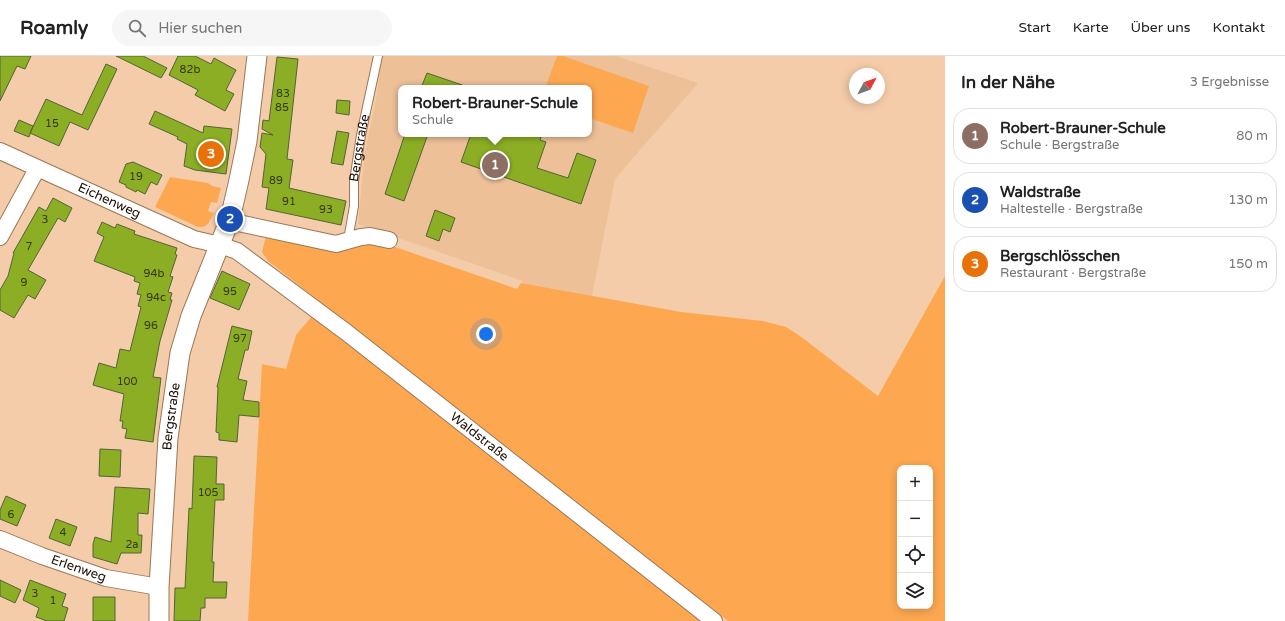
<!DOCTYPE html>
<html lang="de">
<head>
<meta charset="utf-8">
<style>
  body { margin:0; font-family:"Varela Round",sans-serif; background:#f6f6f6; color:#222 }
  .controls { position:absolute; right:12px; bottom:12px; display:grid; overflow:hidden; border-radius:8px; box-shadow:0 2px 10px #0003 }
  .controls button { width:36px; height:36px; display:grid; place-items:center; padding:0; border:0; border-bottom:1px solid #e0e0e0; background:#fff; color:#222; font:20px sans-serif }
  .compass { position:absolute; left:849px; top:12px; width:36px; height:36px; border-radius:50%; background:#fff; box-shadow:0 2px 10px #0003; rotate:49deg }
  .you { position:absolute; left:486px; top:278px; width:14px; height:14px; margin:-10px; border:3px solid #fff; border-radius:50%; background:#1a73e8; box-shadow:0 0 0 6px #1a73e833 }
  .badge { display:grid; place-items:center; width:26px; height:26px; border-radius:50%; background:#db2777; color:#fff; font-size:13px; font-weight:700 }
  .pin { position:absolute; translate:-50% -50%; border:2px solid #fff; box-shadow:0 1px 4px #0006 }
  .popup { position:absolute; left:398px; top:29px; width:194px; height:52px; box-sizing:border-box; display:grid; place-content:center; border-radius:8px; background:#fff; filter:drop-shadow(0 1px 3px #0005); font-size:13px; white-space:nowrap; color:#767676 }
  .popup b { font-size:15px; color:#222 }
  .popup::after { content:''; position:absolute; left:50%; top:100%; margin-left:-8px; border:8px solid transparent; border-top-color:#fff }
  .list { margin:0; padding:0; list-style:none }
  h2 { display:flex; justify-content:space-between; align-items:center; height:52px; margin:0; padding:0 16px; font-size:17px }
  h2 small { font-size:13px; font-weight:400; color:#767676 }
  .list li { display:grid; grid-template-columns:26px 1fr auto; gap:12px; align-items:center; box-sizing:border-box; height:56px; margin:0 8px 8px; padding:0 8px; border:1px solid #e0e0e0; border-radius:16px }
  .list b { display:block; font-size:15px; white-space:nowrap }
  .list p { margin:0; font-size:13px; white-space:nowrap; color:#767676 }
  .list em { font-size:13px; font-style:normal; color:#767676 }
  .icon { flex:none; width:22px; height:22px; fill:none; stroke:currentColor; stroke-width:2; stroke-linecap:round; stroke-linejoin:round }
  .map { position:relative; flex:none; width:945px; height:565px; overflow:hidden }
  header { display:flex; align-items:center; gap:24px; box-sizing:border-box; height:56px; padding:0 20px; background:#fff; border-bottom:1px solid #e0e0e0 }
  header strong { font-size:19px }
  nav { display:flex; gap:22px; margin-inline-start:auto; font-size:14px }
  .search { width:280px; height:36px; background:#f6f6f6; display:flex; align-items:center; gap:10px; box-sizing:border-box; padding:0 14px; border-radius:22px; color:#767676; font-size:15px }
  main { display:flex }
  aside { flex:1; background:#fff }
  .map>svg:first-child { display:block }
  .built { fill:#edc098; fill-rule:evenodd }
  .green { fill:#fda851; fill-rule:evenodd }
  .building { fill:#8cae25; stroke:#546238 }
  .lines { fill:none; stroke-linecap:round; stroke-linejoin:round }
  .service-casing { stroke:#9b7756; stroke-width:10 }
  .minor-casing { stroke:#9b7756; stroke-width:18 }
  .tertiary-casing { stroke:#9b7756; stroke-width:21 }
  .service { stroke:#fff; stroke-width:8 }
  .minor { stroke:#fff; stroke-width:16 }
  .tertiary { stroke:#fff; stroke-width:19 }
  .labels { text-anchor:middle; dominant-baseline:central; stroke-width:3.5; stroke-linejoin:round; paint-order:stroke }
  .number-label { font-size:11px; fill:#38360c }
  .street-label { font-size:13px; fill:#1c0e03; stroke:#fbdbbf }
</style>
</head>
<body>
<header>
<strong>Roamly</strong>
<div class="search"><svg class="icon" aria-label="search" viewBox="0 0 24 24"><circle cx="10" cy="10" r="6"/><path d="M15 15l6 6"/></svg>Hier suchen</div>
<nav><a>Start</a><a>Karte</a><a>Über uns</a><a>Kontakt</a></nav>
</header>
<main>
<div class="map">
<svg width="945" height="565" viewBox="0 0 945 565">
  <rect width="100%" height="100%" fill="#f4cca9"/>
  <path class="built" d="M382,0h234l82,27 -83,96 -23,117 -71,-13 2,-2 -165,-57 7,-72 11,-52zM401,32h188v46h-188z"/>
  <path class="green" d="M557,0h6l86,30 -16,47 -44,-15v-30h-44z
    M170,121l38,6 4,3 9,2 -4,15 -6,-1 -3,9 6,2c-4,8 -6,15 -16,14l-43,-20z
    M266,180l71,15 15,-2 15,-7 25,4 125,43 4,-6 160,29 82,9 23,6 14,9 78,60 67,-120v345h-217l-110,-85 -350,-275 -6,-9zM900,412h30v138h-30z
    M313,259l390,306h-455l14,-257 24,5 10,-34z"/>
  <path class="building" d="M0,0h31l-6,13 -8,-3 -17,35z
    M116,0h27l24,12 -6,10z
    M178,0h17l16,8 3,-6 22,12 -10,20 8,4 -9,17 -30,-16 3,-5 -29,-15z
    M277,1l21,2 -11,100 6,1 -4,28 57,13 -5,24 -75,-16 3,-21 -7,-1 4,-33 -6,-7 2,-14 11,2 -11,-6 1,-9 6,1z
    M106,8l11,5 -29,61 -18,-8 -11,24 -29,-13 16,-34 36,16z
    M427,17l38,13v2h-44z
    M337,44l13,1 -1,14 -13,-2z
    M155,55l48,22 1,-7 28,3 -6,45 -31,-4 -11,-4 3,-22 -10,-5 1,-2 -29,-13z
    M19,64l14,6 -4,11 -15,-6z
    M337,75l12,2 -6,32 -12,-2z
    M405,78h23l-24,67 -19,-7z
    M471,78h71l-2,6 6,2 -9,26 31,10 9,-25 19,7 -15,44 -120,-42z
    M133,106l29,13 -5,10 -6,-3 -6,12 -8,-4 -1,2 -10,-5v-2l-7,-3 7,-18z
    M53,142l19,10 -7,14 -7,-4 -30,52 18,10 -11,19 -7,-4 -14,23 -14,-8v-20l8,-14 6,-23h-1l26,-46 7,4z
    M435,154l20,8 -5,14 -7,-3 -4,12 -13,-5z
    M102,166l13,6 2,-4 18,7 -1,3 43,14 -2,6 2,1 -7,21 3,1 -5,15 4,1 -2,7h2l-12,41 -7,36 8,1 -8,64 -28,-4 2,-9 -5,-1 1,-7h-3l4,-27 -31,-9 6,-22 17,5 4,-19 10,2 11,-44 -3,-1 3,-11 -4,-1 3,-11 -6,-2 1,-4 -41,-16 10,-24 -7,-4z
    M222,215l28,13 -11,26 -29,-12z
    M232,270l20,5 -4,19h-3l-7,29 9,2 -4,19 16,2v15l-20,-2 -2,27 -18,-2v-7l-3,-1 2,-45h-1z
    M100,393l21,1 -1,27 -21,-1z
    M194,400l23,1 -1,27h8v16h-9l-3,62h2l-1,20h14l-1,16h-21v10h-4l-1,13h-26l1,-33h10l4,-80 3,1z
    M115,431l35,2 -2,25 -10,-1v22h4l-1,18h-20l-4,11 -24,-7v-13l2,-7 16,5z
    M6,440l20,9 -9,21 -17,-7v-9z
    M56,463l21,8 -7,19 -21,-8z
    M0,524l21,10 -6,13 -15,-7z
    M30,524l36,14 -4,12 6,2 -4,13h-17l-11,-4 3,-9 -16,-8z
    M93,541h22v24h-22z"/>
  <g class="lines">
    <defs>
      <g id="service">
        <path id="s1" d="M348,184l6,-34v-25l7,-46 17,-79"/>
      </g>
      <g id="minor">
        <path id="s2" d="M0,95l194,88 26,6 17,6 109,81 368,289"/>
        <path d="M229,165l107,23 25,-7 9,-1 19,4"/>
        <path d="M0,181l37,-68"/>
        <path id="s3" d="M0,483l42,17 64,22 53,9"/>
      </g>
      <g id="tertiary">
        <path id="s4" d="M159,565v-34l9,-149 12,-85 11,-37 39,-97 9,-39 8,-39 10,-85"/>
      </g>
    </defs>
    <use href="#service" class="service-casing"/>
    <use href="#minor" class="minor-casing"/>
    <use href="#tertiary" class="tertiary-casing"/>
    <use href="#service" class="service"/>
    <use href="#minor" class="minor"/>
    <use href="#tertiary" class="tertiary"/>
  </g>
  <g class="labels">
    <g class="number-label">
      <text x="190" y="13">82b</text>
      <text x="283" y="37">83</text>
      <text x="282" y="51">85</text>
      <text x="52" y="67">15</text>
      <text x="136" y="120">19</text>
      <text x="276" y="124">89</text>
      <text x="289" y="145">91</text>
      <text x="326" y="153">93</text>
      <text x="45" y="163">3</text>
      <text x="29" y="190">7</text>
      <text x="154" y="217">94b</text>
      <text x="24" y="226">9</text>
      <text x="230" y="235">95</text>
      <text x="156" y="241">94c</text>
      <text x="151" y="269">96</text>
      <text x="240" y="282">97</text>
      <text x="127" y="325">100</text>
      <text x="208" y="436">105</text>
      <text x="11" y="458">6</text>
      <text x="63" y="476">4</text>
      <text x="132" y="488">2a</text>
      <text x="35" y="537">3</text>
      <text x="53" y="544">1</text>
    </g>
    <g class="street-label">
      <text stroke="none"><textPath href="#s1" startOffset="93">Bergstraße</textPath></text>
      <text stroke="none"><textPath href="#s2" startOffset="120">Eichenweg</textPath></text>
      <text stroke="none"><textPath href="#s4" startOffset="205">Bergstraße</textPath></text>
      <text stroke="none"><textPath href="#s2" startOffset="563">Waldstraße</textPath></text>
      <text stroke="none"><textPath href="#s3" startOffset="84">Erlenweg</textPath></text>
    </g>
  </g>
</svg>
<div class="controls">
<button>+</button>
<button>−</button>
<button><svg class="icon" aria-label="locate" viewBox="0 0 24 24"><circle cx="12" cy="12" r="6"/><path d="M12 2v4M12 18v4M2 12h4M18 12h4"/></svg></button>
<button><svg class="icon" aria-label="layers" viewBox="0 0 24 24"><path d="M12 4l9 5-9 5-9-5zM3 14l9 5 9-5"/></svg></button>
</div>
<svg class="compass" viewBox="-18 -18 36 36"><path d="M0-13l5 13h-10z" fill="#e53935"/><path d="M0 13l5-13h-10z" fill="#767676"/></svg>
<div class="you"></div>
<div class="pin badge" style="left:495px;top:109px;background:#8d6e63">1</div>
<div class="popup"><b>Robert-Brauner-Schule</b>Schule</div>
<div class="pin badge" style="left:230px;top:163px;background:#1a4fb4">2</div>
<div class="pin badge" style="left:211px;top:98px;background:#e8710a">3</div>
</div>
<aside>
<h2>In der Nähe<small>3 Ergebnisse</small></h2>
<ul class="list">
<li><span class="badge" style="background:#8d6e63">1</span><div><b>Robert-Brauner-Schule</b><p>Schule · Bergstraße</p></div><em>80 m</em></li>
<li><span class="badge" style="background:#1a4fb4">2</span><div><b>Waldstraße</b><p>Haltestelle · Bergstraße</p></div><em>130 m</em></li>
<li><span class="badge" style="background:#e8710a">3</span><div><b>Bergschlösschen</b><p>Restaurant · Bergstraße</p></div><em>150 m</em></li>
</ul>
</aside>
</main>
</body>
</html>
